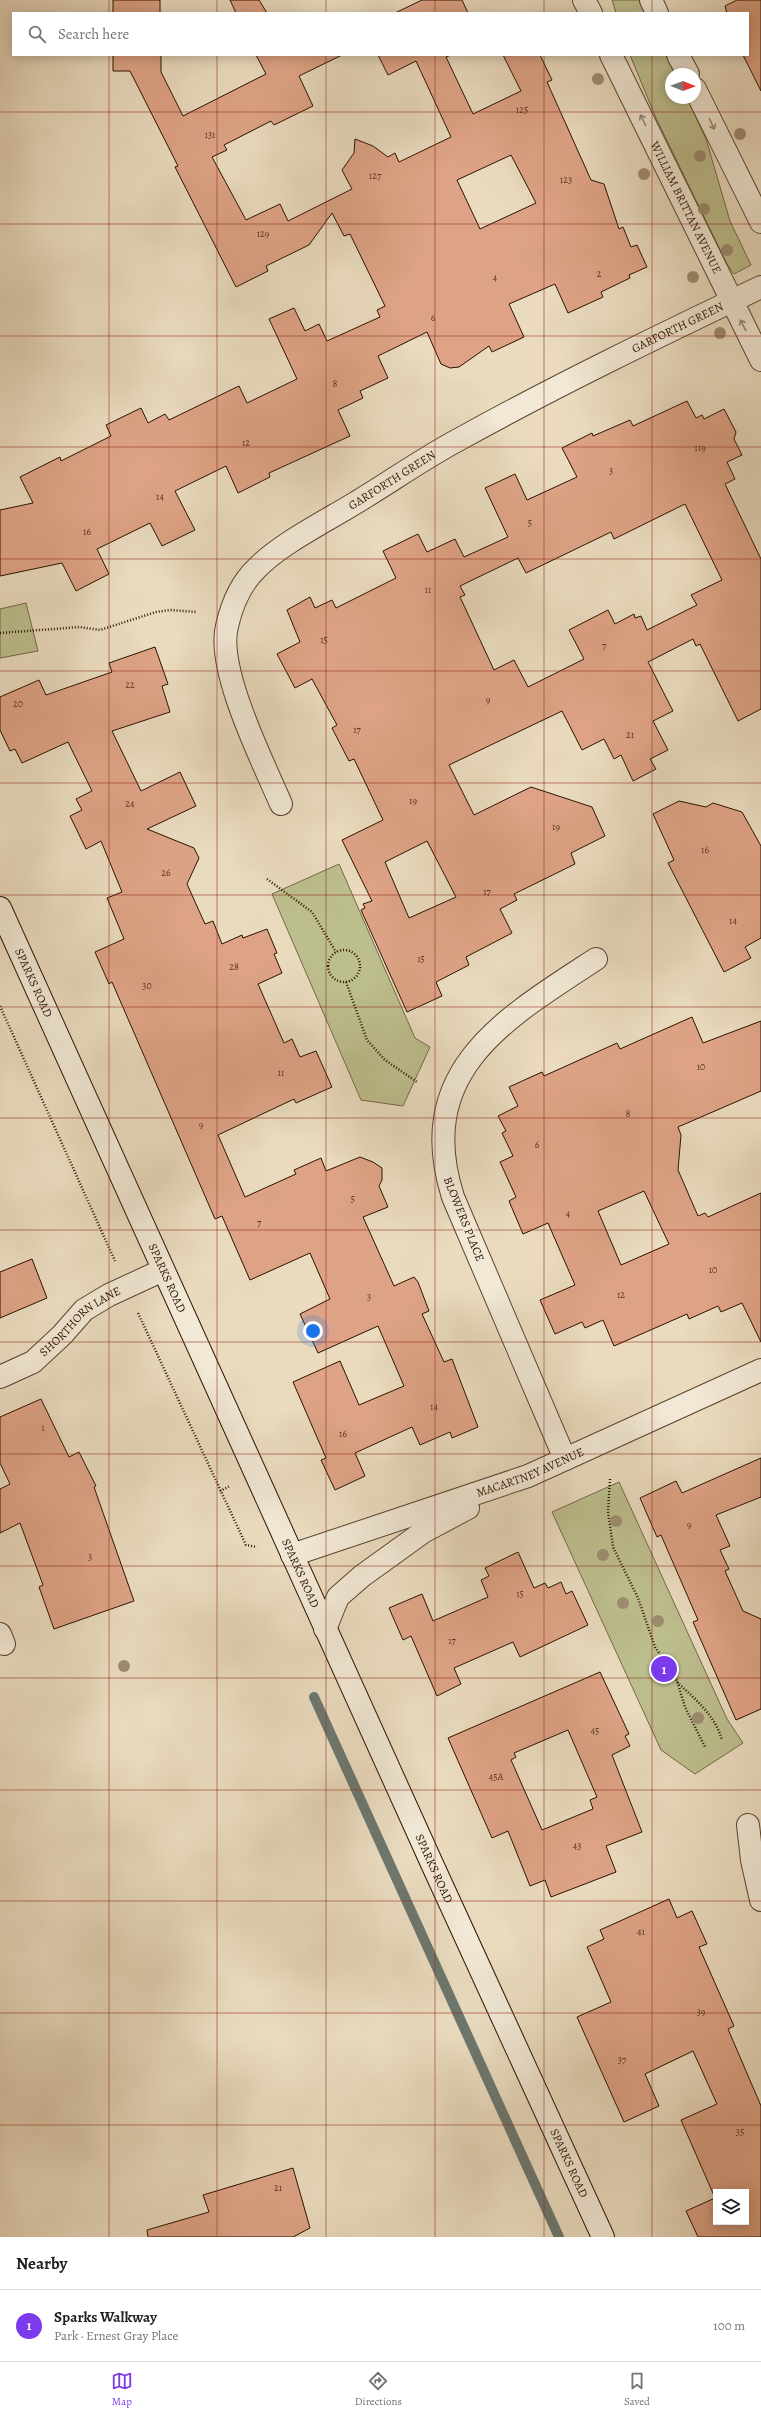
<!DOCTYPE html>
<html lang="en">
<head>
<meta charset="utf-8">
<style>
  body { margin:0; font-family:Alegreya,serif; background:#f6f6f6; color:#202124 }
  .controls { position:absolute; right:12px; bottom:12px; display:grid; overflow:hidden; border-radius:0px; box-shadow:0 2px 10px #0003 }
  .controls button { width:36px; height:36px; display:grid; place-items:center; padding:0; border:0; border-bottom:1px solid #e0e0e0; background:#fff; color:#202124; font:20px sans-serif }
  .compass { position:absolute; left:665px; top:68px; width:36px; height:36px; border-radius:50%; background:#fff; box-shadow:0 2px 10px #0003; rotate:91deg }
  .you { position:absolute; left:313px; top:1331px; width:14px; height:14px; margin:-10px; border:3px solid #fff; border-radius:50%; background:#1a73e8; box-shadow:0 0 0 6px #1a73e833 }
  .badge { display:grid; place-items:center; width:26px; height:26px; border-radius:50%; background:#7c3aed; color:#fff; font-size:13px; font-weight:700 }
  .pin { position:absolute; translate:-50% -50%; border:2px solid #fff; box-shadow:0 1px 4px #0006 }
  .list { margin:0; padding:0; list-style:none }
  h2 { display:flex; justify-content:space-between; align-items:center; height:52px; margin:0; padding:0 16px; font-size:17px }
  h2 small { font-size:13px; font-weight:400; color:#757577 }
  .list li { display:grid; grid-template-columns:26px 1fr auto; gap:12px; align-items:center; box-sizing:border-box; height:72px; padding:0 16px; border-top:1px solid #e0e0e0 }
  .list b { display:block; font-size:15px; white-space:nowrap }
  .list p { margin:0; font-size:13px; white-space:nowrap; color:#757577 }
  .list em { font-size:13px; font-style:normal; color:#757577 }
  .icon { flex:none; width:22px; height:22px; fill:none; stroke:currentColor; stroke-width:2; stroke-linecap:round; stroke-linejoin:round }
  .map { position:relative; flex:none; width:761px; height:2237px; overflow:hidden }
  .search { position:absolute; background:#fff; box-shadow:0 2px 10px #0003; left:12px; right:12px; top:12px; height:44px; display:flex; align-items:center; gap:10px; box-sizing:border-box; padding:0 14px; border-radius:0px; color:#757577; font-size:15px }
  .sheet { height:124px; background:#fff }
  nav { display:flex; justify-content:space-around; align-items:center; box-sizing:border-box; height:56px; border-top:1px solid #e0e0e0; background:#fff; font-size:11px; color:#757577 }
  nav a { display:grid; justify-items:center; gap:2px }
  nav .on { color:#7c3aed }
  .map>svg:first-child { display:block }
  .green { fill:#bdbe8e; stroke:#746847 }
  .lines { fill:none; stroke-linecap:round; stroke-linejoin:round }
  .stream { stroke:#6c776e; stroke-width:10 }
  .building { fill:#dea386; stroke:#2b1200; fill-rule:evenodd }
  .street-casing { stroke:#5b4430; stroke-width:24 }
  .secondary-casing { stroke:#2b1200; stroke-width:24 }
  .path { stroke:#2b1200; stroke-width:2.5; stroke-dasharray:1 2; stroke-linecap:butt }
  .street { stroke:#f1e8d5; stroke-width:22 }
  .secondary { stroke:#f1e8d5; stroke-width:22 }
  .tree { fill:#9d8d71 }
  .oneway { stroke:#988875 }
  .grid { fill:none; stroke:#8f2418; stroke-width:1; stroke-opacity:0.55 }
  .labels { text-anchor:middle; dominant-baseline:central; stroke-width:3.5; stroke-linejoin:round; paint-order:stroke }
  .number-label { font-size:10px; fill:#583622 }
  .street-label { font-size:12px; fill:#2b1200; stroke:#f1e8d5 }
</style>
</head>
<body>
<div class="map">
<svg width="761" height="2237" viewBox="0 0 761 2237">
  <rect width="100%" height="100%" fill="#eadbbf"/>
  <filter id="stains"><feTurbulence type="fractalNoise" baseFrequency=".005" numOctaves="4"/><feColorMatrix values="0 0 0 0 .2 0 0 0 0 .09 0 0 0 0 .02 0 0 0 .5 -.17"/></filter>
  <radialGradient id="worn" r=".72"><stop offset=".6" stop-color="#630" stop-opacity="0"/><stop offset="1" stop-color="#630" stop-opacity=".3"/></radialGradient>
  <path class="green" d="M612,0h27l6,13h-29z
    M630,55h36l10,19h-5v24h16l19,41 24,82 21,44 -17,9 -7,-10 -71,-146z
    M26,603l12,48 -38,7v-49z
    M339,864l76,174 15,9 -27,59 -42,-6 -89,-206z
    M619,1482l108,237 16,24 -48,31 -34,-24 -109,-238z"/>
  <g class="lines">
    <path class="stream" d="M314,1697l245,540"/>
  </g>
  <path class="building" d="M113,0h47v13h-47z
    M230,0h29l8,13h-31z
    M422,0h40l6,13h-73z
    M737,0h24v91l-18,-36h5v-42h-21l-2,-7z
    M113,55h48v17l22,44 83,-42 -10,-19h86l-43,21 14,30 -39,19 -3,-4 -47,24 3,5 -15,7 34,63 34,-16 8,17 64,-32 -10,-19 12,-17 1,-14 18,7 15,11 7,-4 4,9 52,-25 -35,-76 -28,14 -10,-20h73l-5,2 27,57 48,-23 -18,-36h37l12,25 -5,2 44,98 13,4 15,45 4,-2 8,20 6,-2 10,22 -18,8 1,3 -29,14 2,5 -35,16 -13,-29 -46,20 15,33 -32,15 -3,-6 -30,21 -9,1 -9,-4 -14,-32 -49,24 10,22 -28,13 3,7 -25,12 12,26 -81,37 1,4 -32,16 -12,-27 -51,25 20,39 -33,16 -12,-23 -53,26 12,25 -33,17 -14,-28 -62,13v-66l33,-7 -13,-26 40,-20 1,4 50,-25 -5,-11 35,-17 7,15 17,-9 4,6 70,-34 8,17 50,-24 -28,-60 25,-11 11,23 14,-7 8,17 53,-24 -3,-7 8,-4 -35,-72 -6,2 -12,-23 -23,32 -43,21 2,5 -32,16 -61,-120 3,-1 -48,-95h-17zM511,155l25,48 -56,26 -23,-49z
    M687,401l9,17 6,-3 2,4 20,-10 12,23 -2,7 8,16 -15,7 8,17 -10,5 36,75v150l-23,12 -38,-77 -4,2 -3,-7 -45,23 25,49 -20,10 15,29 -18,9 6,10 -23,12 -12,-26 -7,4 -10,-20 -22,11 -20,-39 -113,54 25,50 57,-28 61,20 13,29 -34,17 4,11 -61,30 3,6 -17,9 12,24 -46,24 3,8 -33,17 6,14 -35,16 -46,-102 4,-2 -2,-4 9,-3 -30,-61 41,-20 -29,-61 -5,2 -17,-33 5,-3 -25,-46 -17,9 -18,-34 23,-12 -13,-32 23,-13 5,11 17,-8 4,8 60,-30 -13,-27 35,-17 9,18 28,-13 9,18 44,-20 -23,-49 30,-14 12,26 50,-23 -15,-29 30,-15 1,3 37,-16 3,6zM685,504l37,76 -31,15 6,10 -50,25 -6,-14 -6,2 -1,-4 -19,10 -7,-14 -39,20 15,29 -56,28 -14,-27 -20,10 -34,-73 5,-2 -5,-9 58,-28 8,15 85,-41 3,7zM427,841l29,56 -47,21 -24,-56z
    M155,647l13,37 -6,2 8,26 -58,19 29,60 39,-19 16,34 -49,23 47,19 5,10 -12,26 18,40 8,-3 9,23 20,-9 1,3 24,-9 10,24 -3,1 8,19 -24,11 26,59 8,-4 8,18 16,-6 16,36 -36,16 -2,-4 -76,36 27,62 51,-23 -2,-4 27,-12 5,13 34,-14 13,5 9,6v12l-3,6 9,21 -25,10 31,69 20,-9 4,5 11,29 -7,3 22,48 8,-3 26,68 -26,11 -2,-6 -30,13 -8,-18 -57,26 10,23 -30,14 -14,-30 5,-2 -33,-76 47,-21 19,44 45,-19 -26,-60 -60,27 -18,-39 30,-15 -20,-46 -60,27 -28,-64 -7,3 -103,-237 -3,2 -14,-32 29,-13 -17,-41 15,-6 -21,-51 -15,8 -16,-33 12,-6 -6,-11 16,-8 -24,-49 -46,21 -7,-14 -5,2 -10,-21v-33l39,-17 7,15 66,-23 -3,-9z
    M679,801l27,6 7,-4 29,9 19,34v92l-16,9 6,11 -27,14 -56,-109 6,-3 -21,-46z
    M692,1017l11,26 58,-22v70l-83,36 3,8 -3,35 20,46 7,-3 3,4 53,-24v149l-19,-39 -21,9 -3,-6 -29,13 -2,-5 -73,32 -11,-26 -18,8 -3,-6 -27,12 -15,-34 35,-15 -27,-62 -25,11 -14,-33 7,-4 -16,-35 13,-6 -11,-23 4,-2 -8,-15 20,-10 -9,-19 33,-15 2,4 73,-33 3,6zM644,1191l25,53 -48,21 -23,-54z
    M32,1259l15,39 -47,20v-46z
    M41,1399l28,58 10,-5 17,34 -2,1 40,114 -80,28 -15,-42 4,-2 -23,-62 -20,10v-44l10,-5 -10,-21v-46z
    M761,1458v39l-45,18 14,31 -10,4 9,19 -4,2 18,40 18,8v90l-25,11 -43,-98 5,-2 -37,-85 -4,2 -17,-39 36,-17 6,12z
    M518,1552l16,36 11,-5 3,5 13,-6 5,12 6,-3 16,34 -68,32 -7,-15 -59,26 7,16 -24,12 -26,-60 -8,4 -14,-32 33,-14 11,27 55,-24 -7,-17 8,-4 -4,-8z
    M600,1672l29,62 -4,2 5,10 -18,9 30,77 -36,14 10,26 -65,25 -6,-17 -15,6 -22,-55 -16,7 -44,-100zM568,1730l29,67 -7,3 3,9 -51,21 -31,-70 5,-3 -2,-4z
    M669,1899l8,19 15,-7 15,33 -8,3 35,79 -6,3 33,77v131h-63l-12,-26 29,-13 -34,-78 36,-16 -24,-53 -48,23 14,32 -35,16 -47,-105 34,-15 -24,-55 17,-8 -4,-9zM716,2192h30v30h-30z
    M293,2168l17,60 -17,9h-145l-1,-7 62,-18 -6,-17z"/>
  <g class="lines">
    <defs>
      <g id="street">
        <path d="M584,0l7,13"/>
        <path d="M651,0l6,13"/>
        <path id="s1" d="M611,55l150,305"/>
        <path d="M678,55l10,19"/>
        <path d="M695,89l66,133"/>
        <path id="s2" d="M281,804c-18,-42 -65,-135 -54,-178 5,-22 13,-42 30,-58 25,-26 77,-51 108,-71 31,-19 61,-40 93,-57 99,-55 201,-104 303,-153"/>
        <path id="s3" d="M0,1377l33,-15 29,-27 22,-25 25,-15 54,-25"/>
        <path d="M565,1459l-112,-262c-40,-126 51,-178 143,-238"/>
        <path id="s4" d="M292,1555l236,-79 233,-106"/>
        <path d="M325,1629l13,-32 24,-21 61,-44 45,-24"/>
        <path d="M0,1634l4,10"/>
        <path d="M748,1825l4,35 9,40"/>
      </g>
      <g id="secondary">
        <path id="s5" d="M0,908l433,958 170,371"/>
      </g>
    </defs>
    <use href="#street" class="street-casing"/>
    <use href="#secondary" class="secondary-casing"/>
    <path class="path" d="M0,633l80,-6 20,3 56,-18 14,-2 27,2
      M267,879l45,33 24,40
      M328 966a16 16 0 1 1 32 0a16 16 0 1 1-32 0Z
      M346,982l21,58 18,20 32,22
      M0,1006l115,255
      M138,1313l108,232 11,2
      M610,1479l-2,32 5,36 25,51 17,49 22,34 8,26 20,40
      M220,1491l10,-5
      M677,1682c18,17 38,33 45,58"/>
    <use href="#street" class="street"/>
    <use href="#secondary" class="secondary"/>
  </g>
  <g class="tree">
    <circle cx="598" cy="79" r="6"/>
    <circle cx="740" cy="134" r="6"/>
    <circle cx="700" cy="156" r="6"/>
    <circle cx="644" cy="174" r="6"/>
    <circle cx="704" cy="209" r="6"/>
    <circle cx="727" cy="250" r="6"/>
    <circle cx="693" cy="277" r="6"/>
    <circle cx="720" cy="333" r="6"/>
    <circle cx="616" cy="1521" r="6"/>
    <circle cx="603" cy="1555" r="6"/>
    <circle cx="623" cy="1603" r="6"/>
    <circle cx="658" cy="1621" r="6"/>
    <circle cx="124" cy="1666" r="6"/>
    <circle cx="698" cy="1718" r="6"/>
  </g>
  <defs><path id="oneway-shaft" d="M-6 0H5M1.5-3L5.5 0L1.5 3" fill="none" stroke-width="1.6" stroke-linecap="round" stroke-linejoin="round"/></defs>
  <g class="oneway">
    <use href="#oneway-shaft" transform="translate(643 120) rotate(-116)"/>
    <use href="#oneway-shaft" transform="translate(712 124) rotate(64)"/>
    <use href="#oneway-shaft" transform="translate(743 325) rotate(-117)"/>
  </g>
  <path class="grid" d="M109,0v13M217,0v13M326,0v13M435,0v13M544,0v13M652,0v13M109,55v2182M217,55v2182M326,55v2182M435,55v2182M544,55v2182M652,55v2182M0,112h761M0,224h761M0,336h761M0,447h761M0,559h761M0,671h761M0,783h761M0,895h761M0,1007h761M0,1118h761M0,1230h761M0,1342h761M0,1454h761M0,1566h761M0,1678h761M0,1790h761M0,1901h761M0,2013h761M0,2125h761"/>
  <g class="labels">
    <g class="number-label">
      <text x="522" y="109">125</text>
      <text x="210" y="134">131</text>
      <text x="375" y="175">127</text>
      <text x="566" y="179">123</text>
      <text x="263" y="233">129</text>
      <text x="599" y="273">2</text>
      <text x="495" y="277">4</text>
      <text x="433" y="317">6</text>
      <text x="335" y="383">8</text>
      <text x="246" y="442">12</text>
      <text x="700" y="447">119</text>
      <text x="611" y="470">3</text>
      <text x="160" y="496">14</text>
      <text x="530" y="522">5</text>
      <text x="87" y="531">16</text>
      <text x="428" y="589">11</text>
      <text x="324" y="639">15</text>
      <text x="604" y="645">7</text>
      <text x="130" y="684">22</text>
      <text x="488" y="699">9</text>
      <text x="18" y="703">20</text>
      <text x="357" y="729">17</text>
      <text x="630" y="734">21</text>
      <text x="413" y="800">19</text>
      <text x="130" y="803">24</text>
      <text x="556" y="826">19</text>
      <text x="705" y="849">16</text>
      <text x="166" y="872">26</text>
      <text x="487" y="891">17</text>
      <text x="733" y="920">14</text>
      <text x="421" y="958">15</text>
      <text x="234" y="966">28</text>
      <text x="147" y="985">30</text>
      <text x="701" y="1066">10</text>
      <text x="281" y="1072">11</text>
      <text x="628" y="1113">8</text>
      <text x="201" y="1124">9</text>
      <text x="537" y="1144">6</text>
      <text x="353" y="1198">5</text>
      <text x="568" y="1213">4</text>
      <text x="259" y="1222">7</text>
      <text x="713" y="1269">10</text>
      <text x="621" y="1294">12</text>
      <text x="369" y="1296">3</text>
      <text x="434" y="1406">14</text>
      <text x="43" y="1427">1</text>
      <text x="343" y="1433">16</text>
      <text x="689" y="1524">9</text>
      <text x="90" y="1556">3</text>
      <text x="520" y="1593">15</text>
      <text x="452" y="1640">17</text>
      <text x="595" y="1730">45</text>
      <text x="496" y="1776">45A</text>
      <text x="577" y="1845">43</text>
      <text x="641" y="1931">41</text>
      <text x="701" y="2011">39</text>
      <text x="622" y="2059">37</text>
      <text x="740" y="2131">35</text>
      <text x="278" y="2187">21</text>
    </g>
    <g class="street-label">
      <text stroke="none"><textPath href="#s1" startOffset="170">WILLIAM BRITTAN AVENUE</textPath></text>
      <text stroke="none"><textPath href="#s2" startOffset="740">GARFORTH GREEN</textPath></text>
      <text stroke="none"><textPath href="#s2" startOffset="416">GARFORTH GREEN</textPath></text>
      <text stroke="none"><textPath href="#s5" startOffset="82">SPARKS ROAD</textPath></text>
      <text transform="translate(464 1219) rotate(68)">BLOWERS PLACE</text>
      <text stroke="none"><textPath href="#s5" startOffset="406">SPARKS ROAD</textPath></text>
      <text stroke="none"><textPath href="#s3" startOffset="99">SHORTHORN LANE</textPath></text>
      <text stroke="none"><textPath href="#s4" startOffset="252">MACARTNEY AVENUE</textPath></text>
      <text stroke="none"><textPath href="#s5" startOffset="730">SPARKS ROAD</textPath></text>
      <text stroke="none"><textPath href="#s5" startOffset="1054">SPARKS ROAD</textPath></text>
      <text stroke="none"><textPath href="#s5" startOffset="1378">SPARKS ROAD</textPath></text>
    </g>
  </g>
  <rect width="100%" height="100%" filter="url(#stains)"/>
  <rect width="100%" height="100%" fill="url(#worn)"/>
</svg>
<div class="controls">
<button><svg class="icon" aria-label="layers" viewBox="0 0 24 24"><path d="M12 4l9 5-9 5-9-5zM3 14l9 5 9-5"/></svg></button>
</div>
<svg class="compass" viewBox="-18 -18 36 36"><path d="M0-13l5 13h-10z" fill="#e53935"/><path d="M0 13l5-13h-10z" fill="#757577"/></svg>
<div class="you"></div>
<div class="pin badge" style="left:664px;top:1669px">1</div>
<div class="search"><svg class="icon" aria-label="search" viewBox="0 0 24 24"><circle cx="10" cy="10" r="6"/><path d="M15 15l6 6"/></svg>Search here</div>
</div>
<section class="sheet">
<h2>Nearby<small></small></h2>
<ul class="list">
<li><span class="badge">1</span><div><b>Sparks Walkway</b><p>Park · Ernest Gray Place</p></div><em>100 m</em></li>
</ul>
</section>
<nav>
<a class="on"><svg class="icon" aria-label="map" viewBox="0 0 24 24"><path d="M3 6l6-2 6 2 6-2v14l-6 2-6-2-6 2zM9 4v14M15 6v14"/></svg>Map</a>
<a><svg class="icon" aria-label="directions" viewBox="0 0 24 24"><path d="M12 3l9 9-9 9-9-9zM9 14v-3h6M13 9l2 2-2 2"/></svg>Directions</a>
<a><svg class="icon" aria-label="saved" viewBox="0 0 24 24"><path d="M7 4h10v16l-5-4-5 4z"/></svg>Saved</a>
</nav>
</body>
</html>
